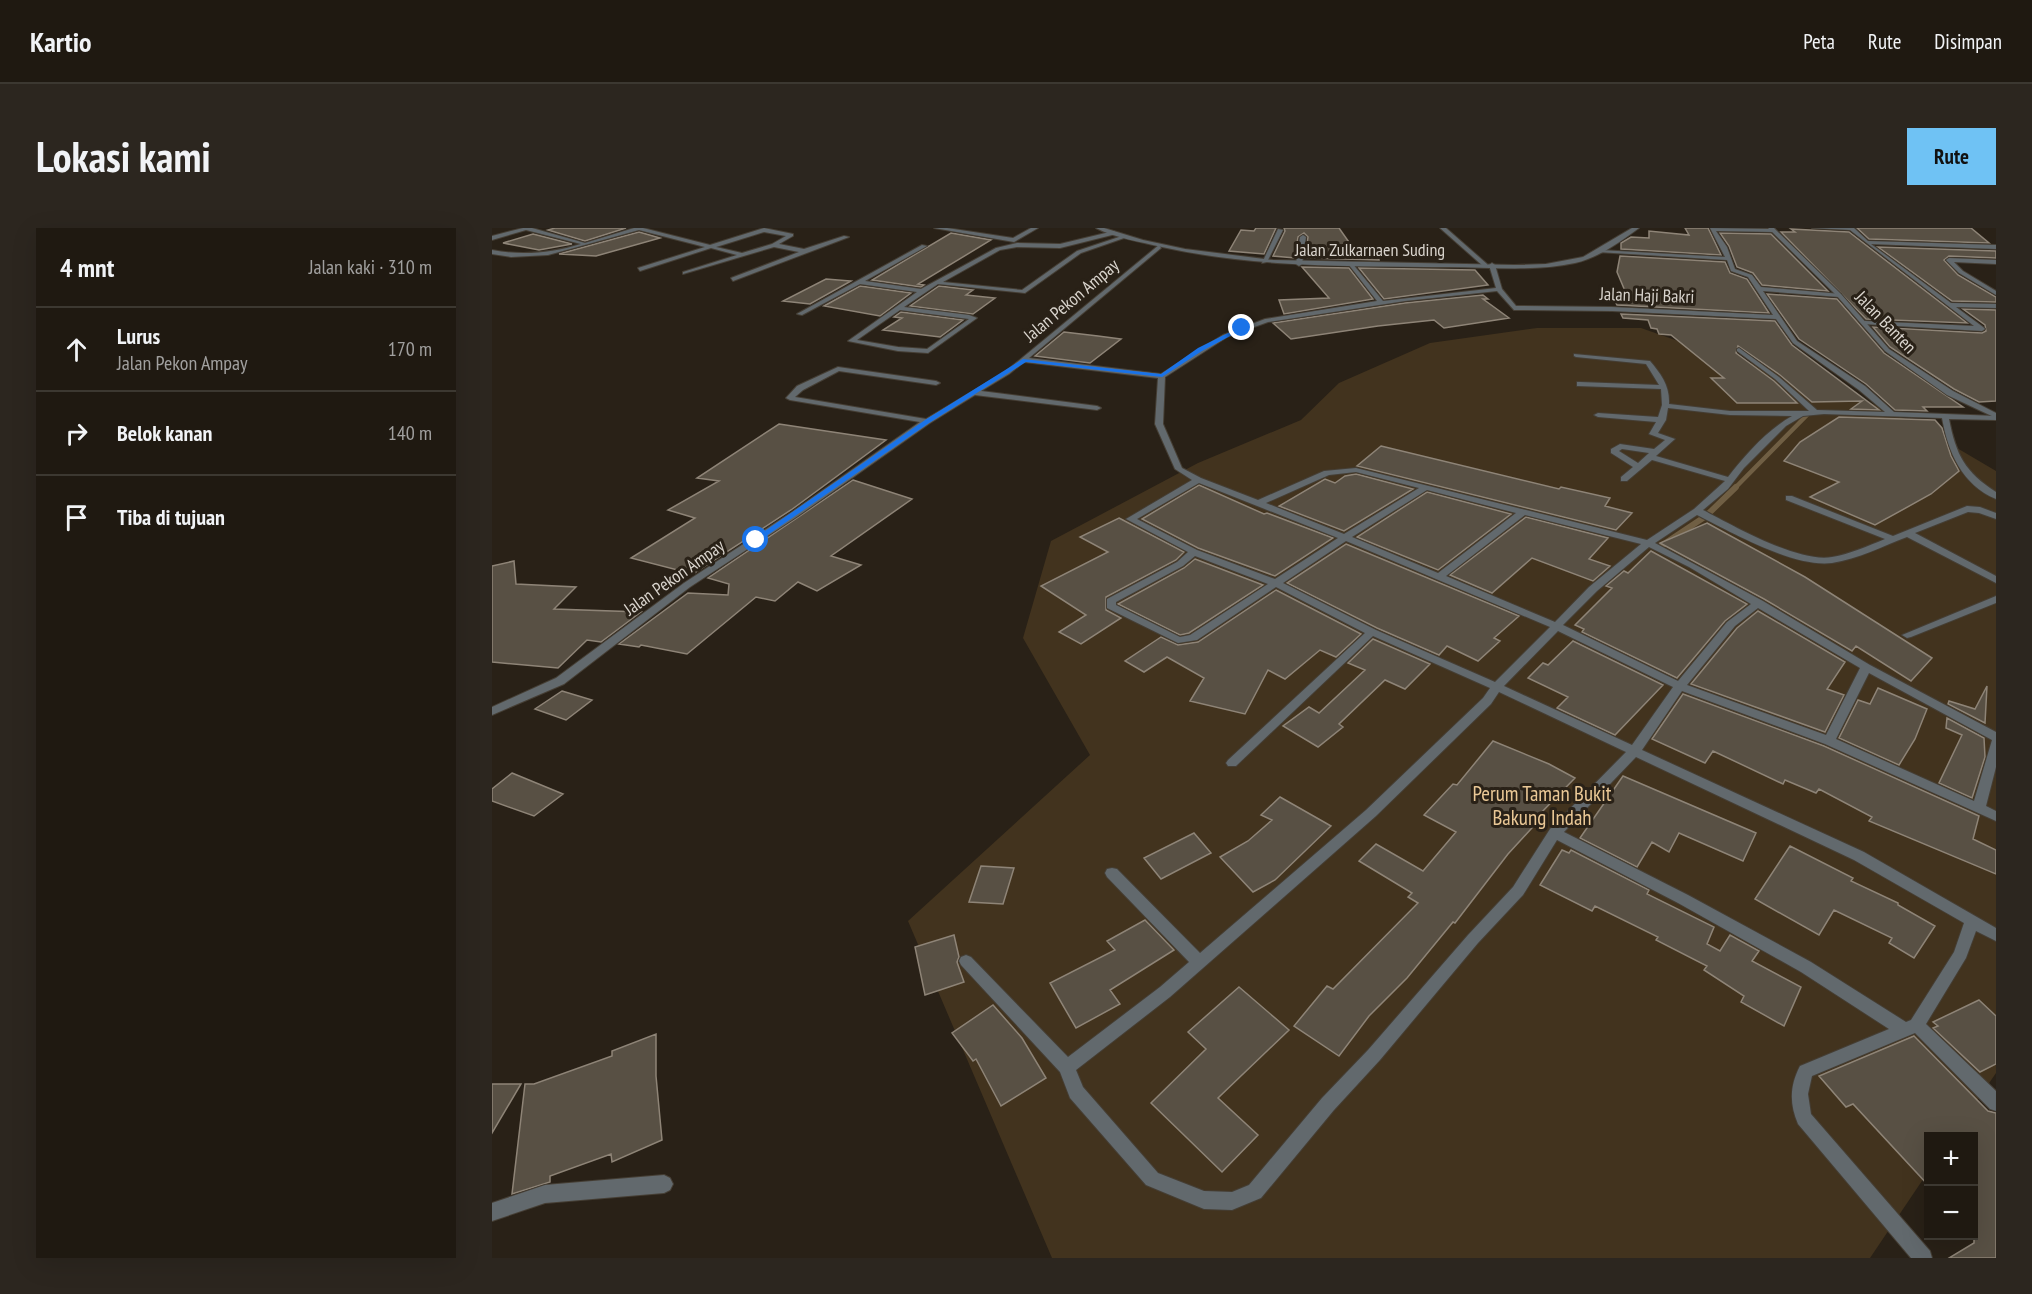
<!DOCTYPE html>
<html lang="id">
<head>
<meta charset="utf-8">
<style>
  body { margin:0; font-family:"PT Sans Narrow",sans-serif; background:#2c261f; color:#f1f3f6 }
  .controls { position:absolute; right:18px; bottom:18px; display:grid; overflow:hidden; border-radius:0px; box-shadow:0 6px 24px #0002 }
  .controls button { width:54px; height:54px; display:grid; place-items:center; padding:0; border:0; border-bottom:2px solid #3c3831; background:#1f1911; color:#f1f3f6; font:30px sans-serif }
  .stop { position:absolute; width:18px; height:18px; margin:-14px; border:4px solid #1a73e8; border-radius:50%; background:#fff }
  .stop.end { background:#1a73e8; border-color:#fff; box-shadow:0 2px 6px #0008 }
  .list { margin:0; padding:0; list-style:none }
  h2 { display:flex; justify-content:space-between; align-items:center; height:78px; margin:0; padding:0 24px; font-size:26px }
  h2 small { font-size:20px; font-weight:400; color:#a1a09f }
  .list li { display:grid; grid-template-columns:39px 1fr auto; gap:18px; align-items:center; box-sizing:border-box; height:84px; padding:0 24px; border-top:2px solid #3c3831 }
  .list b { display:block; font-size:22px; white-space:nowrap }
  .list p { margin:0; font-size:20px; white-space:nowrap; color:#a1a09f }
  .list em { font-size:20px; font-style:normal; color:#a1a09f }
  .icon { flex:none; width:33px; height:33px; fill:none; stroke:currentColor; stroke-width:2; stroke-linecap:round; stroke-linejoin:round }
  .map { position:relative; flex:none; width:1504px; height:1030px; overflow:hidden; border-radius:0px }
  header { display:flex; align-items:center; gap:36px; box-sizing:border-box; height:84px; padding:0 30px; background:#1f1911; border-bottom:2px solid #3c3831 }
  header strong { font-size:28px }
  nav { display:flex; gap:33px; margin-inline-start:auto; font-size:21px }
  .intro { display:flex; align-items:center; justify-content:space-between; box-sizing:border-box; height:144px; padding:0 36px }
  h1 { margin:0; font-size:42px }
  .button { padding:15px 27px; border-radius:0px; background:#6fc2f4; color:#111; font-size:21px; font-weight:700 }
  main { display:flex; gap:36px; padding:0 36px }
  aside { flex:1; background:#1f1911; border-radius:0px; box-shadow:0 6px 24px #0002 }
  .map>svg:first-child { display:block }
  .green { fill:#42331e }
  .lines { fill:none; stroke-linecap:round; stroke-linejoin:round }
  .stream-far1 { stroke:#705f44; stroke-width:4.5 }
  .stream { stroke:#705f44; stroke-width:6 }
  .building { fill:#585044; stroke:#8e8477; stroke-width:1.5 }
  .minor-casing { stroke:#453e34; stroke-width:2 }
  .tertiary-casing { stroke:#453e34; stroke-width:2 }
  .minor { fill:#62696d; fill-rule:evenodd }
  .tertiary { fill:#62696d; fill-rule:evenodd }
  .route { fill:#1a73e8 }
  .labels { text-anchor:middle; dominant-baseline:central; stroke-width:6; stroke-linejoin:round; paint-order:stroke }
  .far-street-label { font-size:18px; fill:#d9d4cd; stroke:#292117 }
  .park-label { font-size:21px; fill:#eac896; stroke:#292117 }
</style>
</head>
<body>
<header>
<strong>Kartio</strong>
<nav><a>Peta</a><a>Rute</a><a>Disimpan</a></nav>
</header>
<div class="intro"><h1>Lokasi kami</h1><a class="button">Rute</a></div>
<main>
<aside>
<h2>4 mnt<small>Jalan kaki · 310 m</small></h2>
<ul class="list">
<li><svg class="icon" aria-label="ahead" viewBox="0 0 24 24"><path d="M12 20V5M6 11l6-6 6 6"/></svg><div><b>Lurus</b><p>Jalan Pekon Ampay</p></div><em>170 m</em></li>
<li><svg class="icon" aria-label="right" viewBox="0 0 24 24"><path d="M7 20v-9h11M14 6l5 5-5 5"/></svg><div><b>Belok kanan</b></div><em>140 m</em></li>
<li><svg class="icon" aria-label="arrive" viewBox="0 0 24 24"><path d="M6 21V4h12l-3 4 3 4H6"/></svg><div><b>Tiba di tujuan</b></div></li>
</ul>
</aside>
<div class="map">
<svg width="1504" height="1030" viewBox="0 0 1504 1030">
  <rect width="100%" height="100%" fill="#292117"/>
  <path class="green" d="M1045,100h104l74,26 109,27 94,44 78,46v602l-43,63h-25v36l-58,86h-818l-144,-337 182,-166 -67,-117 28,-97 147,-78 103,-43 38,-37 91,-40z"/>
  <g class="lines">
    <path class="stream-far1" d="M1242,261l74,-75"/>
    <path class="stream" d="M1166,320l48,-32 30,-29"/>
  </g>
  <path class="building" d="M63,0h71l-41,13 -37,-11z
    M764,0h20l-12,26 -35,-3 12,-21 13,1z
    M792,0h55l19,27h20l1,5 -74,-2 3,-21 -4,-4 -6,4 -3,21 -22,-2 12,-25z
    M1193,0h23l13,27 -100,-6v-6l10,-6 18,1v-7l40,4z
    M1365,0h114l18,15 -120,-4z
    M1299,1l58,3 118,91 -101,-4 -85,-87h14z
    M147,4l21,6 -64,18 -37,-2z
    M459,5l40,7 -73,44 6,1 -3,2 -49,-7z
    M1228,5l51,1 57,57 -66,-6 -9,-12 -16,-6 -8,-21z
    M41,6l39,10 -33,6 -36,-7z
    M1386,19l118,4v7l-47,-2 -5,4 14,15 38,22v5l-44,-1z
    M1128,28l105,6 5,11 17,6 22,34 -152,-8 -8,-15 16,1 -8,-19z
    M810,39l47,1 24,31 -89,15 -5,-14 50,-2z
    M867,40l116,2 13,15 -104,14z
    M334,51l25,2 -41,23 -27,-3z
    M368,58l51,7 -31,23 -56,-10z
    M447,58l34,4 -7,5 29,3 -22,16 -63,-8z
    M1275,66l70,5 47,54 79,54h-40l4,4 -32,-1 -29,-26 -67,-45z
    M991,67l5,4h-5l26,19 -65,10 -10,-8 -56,6 -87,13 -18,-16 132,-20z
    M1471,81l33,1v91l-17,1 -25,-13 -64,-42 -17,-20 109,6 4,-2 -1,-6z
    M409,84l62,8 -23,17 -57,-7 19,-12 -8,-1z
    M1129,86l154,7 17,24 87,65 -28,-1 11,-8 -50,1 -32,-27 -42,-29 -2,7 38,28 23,22h-60l-26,-25h13l-53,-43 -12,-1 -2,-5 -6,-1 -3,-8 -25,-2z
    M572,104l34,4 23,3 -31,24 -55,-7z
    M1347,189l96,3 7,8 9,28 8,15 -28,23 -56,31 -65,-28 29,-15 -55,-21 16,-19z
    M287,196l107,16 -95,70 -98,64 -62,-16 64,-40 -27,-8 51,-29 -22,-3z
    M889,218l178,43 2,-2 49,11 -5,8 27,7 -16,17 -259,-64z
    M864,246l57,15 -69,42 -65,-25 46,-27 10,4 10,-7z
    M361,252l59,19 -81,57 30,9 -44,26 -19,-9 -23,19 -19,-4 -69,57 -46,-9 -2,2 -20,-3 69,-51 40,2 1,-11 -21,-6z
    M707,257l65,29 3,-1 66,25 -58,38 -77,-28 -56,-29z
    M935,264l84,22 -73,56 -81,-33z
    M1034,289l82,21 -19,21 21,7 -17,15 -61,-23 -40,35 -42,-18z
    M627,290l65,34 -8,8 -70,37v13l15,8 -40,26 -22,-12 27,-17 -45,-29 67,-34 -28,-15z
    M1215,295l98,54 127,81 -21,23 -55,-35 -4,5 -88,-52 -104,-56z
    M854,316l173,72 -25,22 6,3 -22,20 -31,-15 -8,9 -62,-27 -90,-45z
    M1159,323l96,53 -22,17 -48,57 -95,-46 2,-3 -9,-4 37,-37 -6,-2 18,-15 4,2z
    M703,331l68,26 -74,48 -9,2 -62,-31 66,-36z
    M22,333l2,23 60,3 -22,22 87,3 -40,30 -14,-2 -29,28 -66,-6v-96z
    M784,362l85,44 -25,23 -16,-7 -35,29 -17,-9 -23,44 -55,-13 14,-23 -37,-21 -23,15 -19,-11 36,-24 17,8 20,-3z
    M1266,383l87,51 -18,27 17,6 -19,37 -134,-48 46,-56z
    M881,411l57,25 -25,25 -20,-9 -46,44 4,3 -25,20 -35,-21 26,-19 10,6 46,-43 -17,-7z
    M1081,413l90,44 -48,50 -58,-27 11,-11 -40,-19 15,-15 5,2z
    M1495,458l-2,37 -37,-19 1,-3 26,8z
    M1386,460l49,21 -12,30 -16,26 -60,-27 19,-38 12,4z
    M70,463l30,9 -26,20 -31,-11z
    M1191,466l141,52 155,70 -6,23 23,11v24l-127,-53 3,-4 -53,-28 -3,4 -31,-13 -2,4 -70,-33 -8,12 -53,-24z
    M1455,490l37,20 1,19 -13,41 -33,-15 23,-48 -16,-7z
    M1001,513l56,23 26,14 -35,36 3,2 -35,38 -53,69 -2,-1 -46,56 -38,38 -30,40 -45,-30 33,-40 6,3 85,-86 -10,-6 4,-4 -53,-32 17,-17 47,27 33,-39 -32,-17 29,-31 4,1z
    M20,545l51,21 -29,22 -42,-15v-12z
    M1131,548l133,57 -13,28 -64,-28 -10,19 -17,-10 -15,25 -57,-29z
    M788,569l51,29 -56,54 -22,12 -33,-35 28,-16 24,-21 -11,-5z
    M702,605l17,20 -50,26 -17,-21z
    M1298,618l63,32 -2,3 47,22v2l37,21 -21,32 -25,-15 3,-5 -58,-28 -15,25 -64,-36z
    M1070,622l7,3 2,-3 78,40 -2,4 67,33 -7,17 13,7 10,-16 29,16 -7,10 49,26 -17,39 -43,-24 3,-6 -40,-26 3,-4 -51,-26 2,-3 -63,-31 -3,5 -52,-26z
    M489,638l33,2 -11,36 -34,-2z
    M653,692l29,30 -64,40 10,14 -44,24 -26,-45 65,-33 -8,-9z
    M462,707l5,22 -2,5 7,20 -39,13 -10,-48z
    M747,759l50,43 -71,68 40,37 -36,37 -71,-69 55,-54 -18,-17z
    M1487,772l17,16v48l-16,8 -47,-44 5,-2 -5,-4z
    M501,777l29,33 24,40 -45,28 -25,-47 -3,2 -21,-28z
    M164,806v42l6,64 -50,22 -1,-8 -61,22v6l-38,12 13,-110h9l78,-28v-5z
    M1422,808l74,75 8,2v145h-47l25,-15v-106h-45v49l-76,-82 -7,3 -27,-31z
    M0,856h29l-29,49z"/>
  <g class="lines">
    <defs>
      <path id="minor" d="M31,0h9l53,15 49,-15h9l67,17 54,-17 29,6v2l-14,8 25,5 40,-13 5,1 -116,44 -2,-3 68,-26 -25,-5 -91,27v-2l54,-17 -26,-7 -71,23 -2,-3 67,-21 -66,-17 -91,25 -37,2 -19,-3v-4c31,6 59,3 89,-6l-55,-14 -34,10v-4zM272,4l22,4 -14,8 -30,9 -26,-6z
        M442,0h13l66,10 18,-10h7l-24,14z
        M948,0h6l41,36v2h-4z
        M1218,0l65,1 -2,3 -57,-1 11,16 8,22 17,6 9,12 80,7 -2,3 -76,-6 34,50 68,45 29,26 102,4v4l-47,-1c7,36 16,53 47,73v7c-34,-14 -48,-47 -54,-81l-118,-4 -21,2 -17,10 -42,42 -16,21 -25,21c31,16 95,53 129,47 18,-3 36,-11 53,-18l-99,-39v-4h6l101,40 74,-30 13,1 16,6v6l-17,-6 -11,-1 -53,21 81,43v7l-89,-46c-24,9 -49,22 -75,26 -38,5 -101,-31 -135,-48l-42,28 108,58 107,64 126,67v35l-10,39 10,5v10l-171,-77 -143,-53 -40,59 222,102 132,76v13l-20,-10 -10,27 -40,66 70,67v20l-6,-2 -75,-76 -103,43 -4,18 3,20 119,137 2,7h-21l-113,-134c-9,-21 -8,-39 2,-58l89,-37 -88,-57 -123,-69 -121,-63 -34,55 -45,48 -98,117 -46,50 -73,88 -29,12 -28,-1 -58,-24 -76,-87 -10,-26 -99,-107 -2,-4 2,-4 5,-2 5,2 97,100 92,-70 29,-25 -82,-85 -2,-4 2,-4 5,-1 5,1 83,84 166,-143 117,-112 7,-10 -117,-52 -137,130h-8l-2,-3 2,-3 137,-127 -89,-46 -79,53 -19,3 -71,-35v-9l70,-37 11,-10 -62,-33 66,-39 -17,-11 -20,-45 3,-46 -134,-16 -15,12 -28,17 116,15 4,2 -4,2 -122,-15 -45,28 -132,93 -108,71 -126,97 -72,31v-8l64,-29 128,-95 108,-71 128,-90 -130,-22 -4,-2 11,-12 41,-19 98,14 4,2 -4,2 -97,-14 -36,19 -8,7 131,22 79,-47 154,-127 2,3 -132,110 132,16 62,-39 42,-16 112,-18 -28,-36 3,-2 31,38 113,-13 -7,-23 3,-2 3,2 7,24 14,17 96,1 161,8 -25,-38 -17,-6 -4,-11 -130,-8 3,-2 125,7zM1005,63l17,19 98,1 164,8 17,24 66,47 26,22 -68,-2 -38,-33 -40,-29 -2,1v2l38,28 34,32h-79l-61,-7c1,-18 -8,-30 -19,-43l-76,-7v2l2,1 70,7 13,21 -79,-3h-3v4l84,3 1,16 -4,12 -60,-4 -4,2 4,2 58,5 -7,12 16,6 -11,9 -34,-5 -9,5v4l22,14 -12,10v4h6l25,-21 73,21 -31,28 -47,31 -291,-72 -32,3 -66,29 -57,-22 -19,-10 -19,-44 2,-47 62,-40 41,-15 137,-21zM1176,180l62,7 62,1c-25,14 -47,39 -64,61l-72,-21 19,-17 -17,-6 8,-13zM1130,221l27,4 -11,10 -19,-12zM864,244l63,16 -75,46 -78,-31 63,-28zM707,255l139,55 -63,41 -78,-29 -60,-31zM935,262l89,23 -78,60 -86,-36zM1033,287l116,29 -52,43 -34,35 -109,-46zM854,313l204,86 -55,55 -119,-52 -93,-47zM1157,319l40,20 62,37 -24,18 -49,59 -115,-56 34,-34zM703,328l73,28 -78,51 -10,2 -64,-32v-3l67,-36zM1266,380l102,60 -34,67 -139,-50 48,-59zM1066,403l115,56 -41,58 -128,-59zM1377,445l123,67 -18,61 -138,-62zM1007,464l127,60 -76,77 -37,58 -45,48 -100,115 -46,48 -73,87 -17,7 -28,-1 -46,-18 -75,-86 -7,-17 94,-73 206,-181 115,-112zM1144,529l218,103 110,63 -10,29 -43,68 -5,2 -95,-60 -123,-67 -124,-63z
        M1320,0h42l14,13 128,4v4l-125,-5 80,59 45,1v4l-40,-1 27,20 2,2 -3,2 -119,-7 -1,-1 3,-2 109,5 -124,-96z
        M786,1l5,1 -16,32 -5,1z
        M622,3l2,3 -56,14 -43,-1 -17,3 -57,32 79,8 55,-39 45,-15 5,1 -46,16 -56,40 -87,-9 -34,23 65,8 8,3 -49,35 -30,-2 -50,-10 69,-49 -57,-8 -58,31 -5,-1 125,-69 5,1 -62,35 56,8 75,-41 21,-5 43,1zM408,82l69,9 -42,30 -29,-2 -41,-7z
        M811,7l3,2 -4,27 -3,2 -3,-2 4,-27z
        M1457,30l47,2v4l-42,-2 9,9 33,20v4l-37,-22 -13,-13z
        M1504,368v7l-85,34 -4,1 -5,-3z
        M172,947l6,3 3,6 -3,6 -6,3 -119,10 -53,18v-18l53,-18z"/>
      <path id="tertiary" d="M604,0h8l39,12 42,9 88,11 241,5 32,-1 37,-7 49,-29h7c-19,14 -41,30 -64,35 -42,9 -85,4 -127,4 -96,-1 -192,1 -286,-20 -21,-5 -47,-9 -66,-19z
        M1276,0h6l67,66 48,55 64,42 43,22v5l-49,-23 -62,-44 -48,-55z"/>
    </defs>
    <use href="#minor" class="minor-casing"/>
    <use href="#tertiary" class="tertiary-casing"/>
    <use href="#minor" class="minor"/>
    <use href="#tertiary" class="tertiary"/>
  </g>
  <path class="route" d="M748,99l5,1 -43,23 -40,26 -136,-15 -97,61 -170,118 -7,-1 173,-120 98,-61 138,15 37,-26z"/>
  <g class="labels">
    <g class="far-street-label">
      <text x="878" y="21">Jalan Zulkarnaen Suding</text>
      <text transform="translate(1155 67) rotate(2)">Jalan Haji Bakri</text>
      <text transform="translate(579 72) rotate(-40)">Jalan Pekon Ampay</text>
      <text transform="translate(1394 94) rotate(46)">Jalan Banten</text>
      <text transform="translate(182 349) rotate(-35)">Jalan Pekon Ampay</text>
    </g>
    <g class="park-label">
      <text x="1050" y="565">Perum Taman Bukit<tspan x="1050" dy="24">Bakung Indah</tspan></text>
    </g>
  </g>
</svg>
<div class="controls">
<button>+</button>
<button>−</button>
</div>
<div class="stop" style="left:264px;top:312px"></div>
<div class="stop end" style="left:750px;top:100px"></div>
</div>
</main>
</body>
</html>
